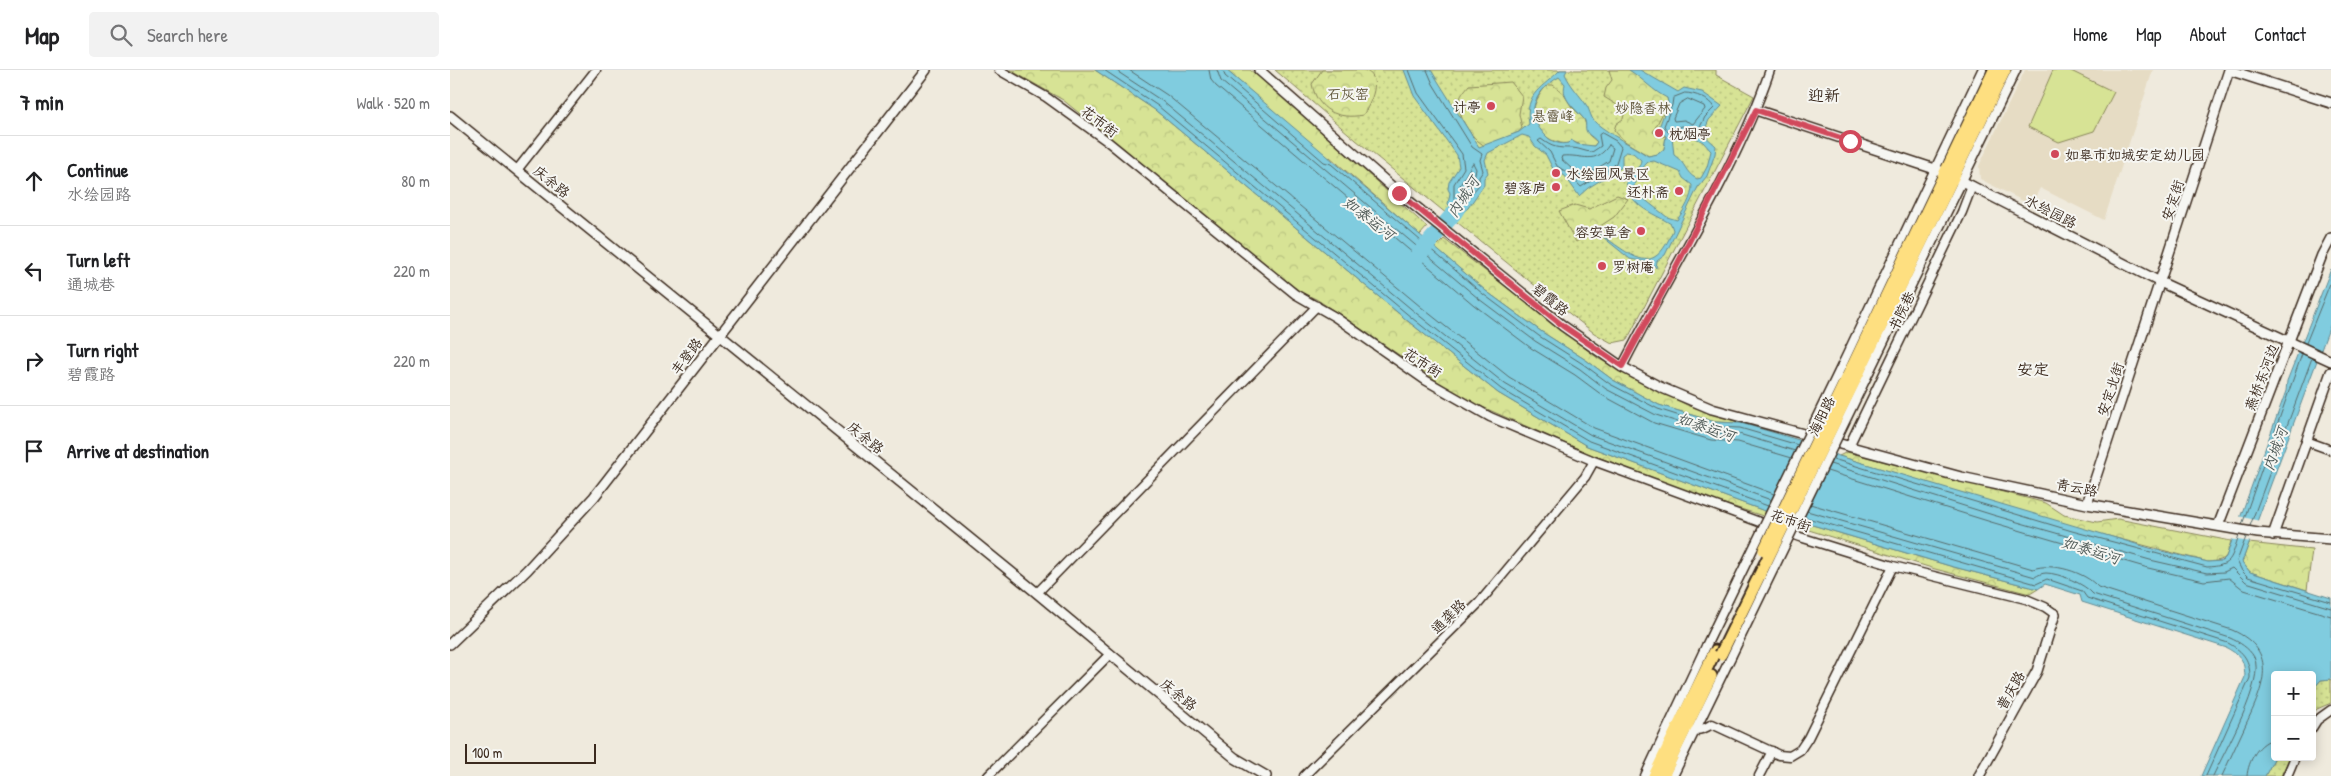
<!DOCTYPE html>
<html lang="en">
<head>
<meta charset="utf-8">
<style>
  body { margin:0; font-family:"Patrick Hand","LXGW WenKai TC",sans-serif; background:#f2f2f2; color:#202124 }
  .controls { position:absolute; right:15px; bottom:15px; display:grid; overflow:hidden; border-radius:5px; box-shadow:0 2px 12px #0003 }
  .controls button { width:45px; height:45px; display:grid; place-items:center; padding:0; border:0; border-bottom:1px solid #e0e0e0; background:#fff; color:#202124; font:25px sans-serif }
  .scale { position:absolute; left:15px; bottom:12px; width:131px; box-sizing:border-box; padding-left:5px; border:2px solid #3b2a1e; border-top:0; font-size:14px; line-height:18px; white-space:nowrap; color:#3b2a1e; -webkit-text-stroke:4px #f6f6f2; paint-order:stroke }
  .stop { position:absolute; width:15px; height:15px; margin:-11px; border:4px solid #d1495b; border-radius:50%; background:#fff }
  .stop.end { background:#d1495b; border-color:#fff; box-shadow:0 1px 5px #0008 }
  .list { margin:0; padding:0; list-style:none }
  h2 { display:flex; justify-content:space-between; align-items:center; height:65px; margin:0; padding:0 20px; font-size:21px }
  h2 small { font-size:16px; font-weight:400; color:#757577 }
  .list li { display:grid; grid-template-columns:32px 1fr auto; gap:15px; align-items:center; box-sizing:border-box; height:90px; padding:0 20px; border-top:1px solid #e0e0e0 }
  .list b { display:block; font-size:19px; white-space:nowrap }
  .list p { margin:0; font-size:16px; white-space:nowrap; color:#757577 }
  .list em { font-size:16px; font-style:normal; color:#757577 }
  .icon { flex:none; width:28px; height:28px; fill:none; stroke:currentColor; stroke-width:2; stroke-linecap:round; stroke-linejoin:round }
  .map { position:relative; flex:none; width:1881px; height:706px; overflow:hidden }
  header { display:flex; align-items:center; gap:30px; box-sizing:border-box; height:70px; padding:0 25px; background:#fff; border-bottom:1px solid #e0e0e0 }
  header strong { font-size:24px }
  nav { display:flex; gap:28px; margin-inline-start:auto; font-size:18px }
  .search { width:350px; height:45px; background:#f2f2f2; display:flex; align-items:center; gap:12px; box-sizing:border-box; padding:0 18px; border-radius:5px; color:#757577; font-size:19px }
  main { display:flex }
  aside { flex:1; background:#fff }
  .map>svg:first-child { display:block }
  .built { fill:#e6dcc4 }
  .grass { fill:url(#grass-dots); stroke:#89865a }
  .forest { fill:url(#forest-crowns); stroke:#89865a }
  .pitch { fill:#d7e395; stroke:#89865a }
  .water { fill:#80ccdf; stroke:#648b92; fill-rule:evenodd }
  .pier { fill:#efeadd }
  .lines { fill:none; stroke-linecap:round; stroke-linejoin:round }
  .shore { stroke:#576b6b; stroke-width:1 }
  .river { stroke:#80ccdf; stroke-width:16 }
  .minor-casing { stroke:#3b2a1e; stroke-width:11 }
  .tertiary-casing { stroke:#3b2a1e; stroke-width:12 }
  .primary-casing { stroke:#3b2a1e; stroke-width:15 }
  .minor { stroke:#f6f6f2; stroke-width:8 }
  .tertiary { stroke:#f6f6f2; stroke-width:9 }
  .primary { stroke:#fedf80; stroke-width:11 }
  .minor-bridge-casing { stroke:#3b2a1e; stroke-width:11; stroke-linecap:butt }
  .primary-bridge-casing { stroke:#3b2a1e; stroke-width:15; stroke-linecap:butt }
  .minor-bridge { stroke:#f6f6f2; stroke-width:8 }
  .primary-bridge { stroke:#fedf80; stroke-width:11 }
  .route { stroke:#d1495b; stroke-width:6 }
  .poi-dot { fill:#d1495b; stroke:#f6f6f2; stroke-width:2 }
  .labels { text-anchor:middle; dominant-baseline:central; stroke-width:4; stroke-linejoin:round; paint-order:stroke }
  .park-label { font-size:14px; fill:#62583c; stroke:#f6f6f2 }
  .poi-label { font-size:14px; fill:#3b2a1e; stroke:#f6f6f2; text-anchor:end }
  .street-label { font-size:14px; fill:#3b2a1e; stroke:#f6f6f2 }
  .water-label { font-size:15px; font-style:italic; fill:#505b58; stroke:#f6f6f2 }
  .quarter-label { font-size:16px; fill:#3b2a1e; stroke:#f6f6f2 }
</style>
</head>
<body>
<header>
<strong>Map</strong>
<div class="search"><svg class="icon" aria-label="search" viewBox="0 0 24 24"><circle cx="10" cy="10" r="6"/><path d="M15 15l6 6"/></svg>Search here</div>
<nav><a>Home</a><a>Map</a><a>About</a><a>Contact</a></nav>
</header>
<main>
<aside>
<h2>7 min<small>Walk · 520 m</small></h2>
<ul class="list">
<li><svg class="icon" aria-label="ahead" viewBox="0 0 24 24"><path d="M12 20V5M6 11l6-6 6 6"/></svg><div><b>Continue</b><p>水绘园路</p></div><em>80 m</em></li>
<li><svg class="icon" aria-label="left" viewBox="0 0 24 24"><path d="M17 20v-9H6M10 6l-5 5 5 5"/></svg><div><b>Turn left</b><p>通城巷</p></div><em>220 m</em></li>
<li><svg class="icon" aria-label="right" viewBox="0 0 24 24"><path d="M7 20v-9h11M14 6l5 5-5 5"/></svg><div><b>Turn right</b><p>碧霞路</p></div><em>220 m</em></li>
<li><svg class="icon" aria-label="arrive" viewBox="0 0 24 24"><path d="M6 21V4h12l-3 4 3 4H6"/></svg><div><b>Arrive at destination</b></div></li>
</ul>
</aside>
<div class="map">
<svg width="1881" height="706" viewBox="0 0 1881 706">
  <defs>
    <pattern id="grass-dots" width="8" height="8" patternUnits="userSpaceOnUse" patternTransform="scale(1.25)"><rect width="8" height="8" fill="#d7e395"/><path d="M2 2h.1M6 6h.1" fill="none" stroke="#b9c380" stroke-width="1.8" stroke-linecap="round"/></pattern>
    <pattern id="forest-crowns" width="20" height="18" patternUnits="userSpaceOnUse" patternTransform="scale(1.25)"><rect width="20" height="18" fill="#d7e395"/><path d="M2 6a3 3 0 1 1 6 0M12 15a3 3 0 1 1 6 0" fill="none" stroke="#b9c380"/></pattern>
  </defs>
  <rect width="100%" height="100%" fill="#efeadd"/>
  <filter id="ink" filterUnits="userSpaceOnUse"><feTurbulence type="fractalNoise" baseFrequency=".02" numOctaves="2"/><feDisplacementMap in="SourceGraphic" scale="10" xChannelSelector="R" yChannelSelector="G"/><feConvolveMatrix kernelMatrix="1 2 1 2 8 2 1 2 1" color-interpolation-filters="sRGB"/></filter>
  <g filter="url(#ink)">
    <path class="built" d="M1575,0h128l-49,150 -64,-32 -9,17 -51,-26 -1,-13z"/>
    <path class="grass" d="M825,0h441v5l38,21 -127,244 -15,3 -18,-10 -24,-19 -214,-174z
      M1881,609v24l-14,6 -5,6v-25l9,-10z
      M1825,687h15l-9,19h-16z"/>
    <path class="forest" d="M560,0h85l60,40 254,212 89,71 89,53 175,64 188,56 88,23 -8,5 -95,-25 -230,-71 -118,-45 -125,-55 -117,-80 -29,-19 -18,-8 -235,-191z
      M776,0h24l15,11 162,146 -7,8 -90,-78 -2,2z
      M872,0c13,0 29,0 41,0 22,5 7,35 0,45 -25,5 -46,-5 -51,-31z
      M1159,0c6,0 14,0 20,0 15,4 24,21 38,27l1,6 -15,29 6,5 7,-1 -2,13 -6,5 -10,2c-15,-11 -22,-11 -34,-26l2,-6 7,-5 2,-9 -21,-13 2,-9 6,-8z
      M1061,12l11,14 -3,18 3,14 -3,4 -34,14c-14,-8 -29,-30 -25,-47 1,-5 6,-10 9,-14z
      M1098,15h5l10,8 8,13 13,13 5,16 8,7 -3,4 -7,1 -16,-6 -2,2c-14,3 -35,-11 -36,-26 -1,-10 7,-26 15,-32z
      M1167,125l11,4 -14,18 -38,25 -17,-31 16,-6 14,4z
      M994,169l155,120 88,46 54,18 -26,-1 -56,-17 -46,-25 -27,-20 -44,-28 -56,-41 -51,-43z
      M1397,382l199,51 18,12 33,7 21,-3 113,22c-5,18 -4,19 -23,21l-134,-35 -235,-71z
      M1799,473l63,7 -5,40 -57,-18 -8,-10z"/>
    <path class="pitch" d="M1603,0h16l45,22 -20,39 -35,11 -31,-15z"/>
    <path class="water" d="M645,0h131l260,221 56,41 44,28 27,20 46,25 56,17 26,1 75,22 23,11 314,93 55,13 14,-1 4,-4 60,-166 1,-10 44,-112v54l-89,239 8,10 81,26v81l-10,1 -9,10v-15h-37v82l-10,19h-64l44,-99c-1,-18 -3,-20 -18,-29l-145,-46 -2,-7 -35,-11 -7,5 -88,-23 -188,-56 -175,-64 -89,-53 -89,-71 -254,-212z
      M954,0h27l48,77 40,-15 10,-8c-5,-32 14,-36 31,-54h7l-2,4c6,13 15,21 22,32 3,5 4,13 9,17 16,13 34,21 52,33l10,-2 6,-5 2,-13 -8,-6 10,-27 -1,-5c-14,-7 -24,-19 -38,-28h11l38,22 6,-4 18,4 20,14 -13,14 -6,14 13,12 -1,8 -8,22 -9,11 -33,68 -8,6 -1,7 -4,-5 -22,-4 -32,-26c33,20 54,49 75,-3l-2,-6c-19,-12 -42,-17 -45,-43l14,-16 1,-5 -8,-7 -7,-1 -4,3v12l-34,21 -9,8 -14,-20 -12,-7 -7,-14 -11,-9 -6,-9 -7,-2 -34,18 -3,7 3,13 -4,5v7l-16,23 -6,5 -7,-1 -7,-8 2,-11 -2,-4 1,-7 10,-15 -2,-12 -43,-59zM1109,7l6,7c-4,15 9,23 18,34 4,4 2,7 3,12 1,5 8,7 11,12l-3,4 -17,-2 -6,-4 -3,3c-7,2 -16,-1 -21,-6 -24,-23 -13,-45 12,-60zM1233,61l20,11 8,9 -4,16 -6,11 -4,1c-13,-7 -10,-15 -23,-24l-2,-18zM1204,91l26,11 3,6 9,7c0,13 -8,25 -15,35l-10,-3 -33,-26c-1,-11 6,-21 14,-29z"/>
    <path class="pier" d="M1788,446l22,5 -8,21 -23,-3z"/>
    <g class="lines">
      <path class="shore" d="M654,0l54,36 254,212 89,71 88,52 179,65
        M665,0l47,31 254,212 89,71 86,51 180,65
        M679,0l38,25 254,212 88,70 85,51 180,66
        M759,0l2,10 5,6 258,219 57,43 44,27 27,20 52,28 57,17 27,2 54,16
        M767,0l4,11 258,218 56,42 45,28 26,20 50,26 56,18 27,1 56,17
        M773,0l2,6 99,86 7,2 152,130 56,42 44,28 27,20 48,25 56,18 26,1 58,17
        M959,0l9,23 44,61 2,14 -10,16v18l6,5 19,-22v-8l4,-6 -3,-11 2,-6 -10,-7 -39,-63 -6,-14
        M1235,23c10,0 25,6 29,15l-9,9 -8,16 -15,-7 -14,6 -4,-6 8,-21 1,-7z
        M1238,29l16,7 1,3 -12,15 -9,-4 -10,1 -1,-3 6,-14z
        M1152,63l14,8 5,6 -5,16 -5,5 -30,19 -13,-14 -11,-7 -7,-14 -12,-11 3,-2c12,9 16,9 31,9 7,0 13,4 20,4l9,-6 -2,-11z
        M1159,75l4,3 -4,13 -27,17 -21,-19 1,-3c21,-2 33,10 47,-11z
        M1023,93l3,6 -3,14 -10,11 -3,-8z
        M1856,273l25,-62
        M1383,389l239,72 135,36c26,-1 24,-9 32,-32
        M1380,394l163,51 157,45 57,13 17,-1 8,-4 14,14 85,26
        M1377,401l164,51 157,46 56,13 25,-3 15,12 87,26
        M1360,434l223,65c19,-7 52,3 65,18l134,43c48,21 31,58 14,94 -8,17 -16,35 -24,52
        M1357,441l228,66c3,-2 7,-4 11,-4 13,0 39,11 47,21l137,44c9,4 19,10 24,19 12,23 -30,95 -41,119
        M1354,447l232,67 11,-5 35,12 5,7 141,45c16,9 22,17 22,35l-44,98
        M1792,455l60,-171
        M1800,456l62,-168
        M1796,467l-9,24 5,10 6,6 83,25
        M1797,706c1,-15 12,-35 28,-37"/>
      <path class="river" d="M965,189l40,-47 11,-18"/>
      <defs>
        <path id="minor" d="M549,0l47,27 61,44 188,153 40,23 90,63 65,37 104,44 206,76 93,29 133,33 19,8 10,7
          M67,100l79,-100
          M1393,293l139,-293
          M1172,297c49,-97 113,-195 148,-297
          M1420,300l146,-300
          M1856,371l25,9
          M1399,376l113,-234 10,-26
          M587,523l280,-287
          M1222,650c18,8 22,16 40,4l67,31 11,1 10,-6 8,-12 85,-172
          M1862,658l5,-8 14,-10
          M538,706l121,-121
          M854,706l175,-173 106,-126 9,-16
          M1195,706l61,-130
          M1223,706l58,-119
          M1309,706l13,-25
          M1837,706l8,-19"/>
        <path id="tertiary" d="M809,0l140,123 164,133 59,41 38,20 52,22 249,68 126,27 171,29 73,6
          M1779,0l102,33
          M1306,40l188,62 216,110 171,79
          M0,46l587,477 198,165 31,18
          M1637,434l142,-434
          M1768,456l104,-271 9,-17
          M1823,465l58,-163
          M0,574l77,-74 67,-73 332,-427
          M1529,706l58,-105 18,-57"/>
        <path id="primary" d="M1402,297l142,-297
          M1411,298l144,-298
          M1204,706l61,-125
          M1213,706l48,-100"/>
      </defs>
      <use href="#minor" class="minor-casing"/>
      <use href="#tertiary" class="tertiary-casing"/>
      <use href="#primary" class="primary-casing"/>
      <use href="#minor" class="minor"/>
      <use href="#tertiary" class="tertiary"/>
      <use href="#primary" class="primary"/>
      <defs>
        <path id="minor-bridge" d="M1256,576l137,-283
          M1281,587l139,-287"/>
        <path id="primary-bridge" d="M1314,480l88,-183
          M1271,584l140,-286"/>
      </defs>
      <use href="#minor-bridge" class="minor-bridge-casing"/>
      <use href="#primary-bridge" class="primary-bridge-casing"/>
      <use href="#minor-bridge" class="minor-bridge"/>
      <use href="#primary-bridge" class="primary-bridge"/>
    </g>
  </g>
  <g class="lines" filter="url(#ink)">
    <path class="route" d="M949,123l164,133 59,40 52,-95 82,-161 94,31"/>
  </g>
  <g class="poi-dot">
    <circle cx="1041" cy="36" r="5"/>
    <circle cx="1209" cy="63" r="5"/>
    <circle cx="1605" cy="84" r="5"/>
    <circle cx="1106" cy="103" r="5"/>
    <circle cx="1106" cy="117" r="5"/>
    <circle cx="1229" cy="121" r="5"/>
    <circle cx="1191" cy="161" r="5"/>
    <circle cx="1152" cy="196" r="5"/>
  </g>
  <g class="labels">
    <g class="park-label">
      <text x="898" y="23">石灰窑</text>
      <text x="1193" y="37">妙隐香林</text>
      <text x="1103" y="45">悬霤峰</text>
    </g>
    <g class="poi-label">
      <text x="1031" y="36">计亭</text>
      <text x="1219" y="63" text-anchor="start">枕烟亭</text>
      <text x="1615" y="84" text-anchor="start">如皋市如城安定幼儿园</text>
      <text x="1116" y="103" text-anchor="start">水绘园风景区</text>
      <text x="1096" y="117">碧落庐</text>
      <text x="1219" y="121">还朴斋</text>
      <text x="1181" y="161">容安草舍</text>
      <text x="1162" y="196" text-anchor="start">罗树庵</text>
    </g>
    <g class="street-label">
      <text transform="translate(650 51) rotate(37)">花市街</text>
      <text transform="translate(102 111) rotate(39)">庆余路</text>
      <text transform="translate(1722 130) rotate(-72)">安定街</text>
      <text transform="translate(1601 141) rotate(27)">水绘园路</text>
      <text transform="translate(1101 229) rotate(39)">碧霞路</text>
      <text transform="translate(1451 241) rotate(-64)">书院巷</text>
      <text transform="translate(236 286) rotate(-53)">丰登路</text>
      <text transform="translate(973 292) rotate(33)">花市街</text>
      <text transform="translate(1811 307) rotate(-69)">燕桥东河边</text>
      <text transform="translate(1660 319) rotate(-72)">安定北街</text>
      <text transform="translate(1371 346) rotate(-64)">海阳路</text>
      <text transform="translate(416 367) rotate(39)">庆余路</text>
      <text transform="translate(1627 417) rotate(11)">青云路</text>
      <text transform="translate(1341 450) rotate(19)">花市街</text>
      <text transform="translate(998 546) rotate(-45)">通龚路</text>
      <text transform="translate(1560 620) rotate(-60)">普庆路</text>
      <text transform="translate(729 624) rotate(39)">庆余路</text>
    </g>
    <g class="water-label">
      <text transform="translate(1013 127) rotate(-57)">内城河</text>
      <text transform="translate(919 148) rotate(38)">如泰运河</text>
      <text transform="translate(1256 357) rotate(19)">如泰运河</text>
      <text transform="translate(1825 379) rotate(-70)">内城河</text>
      <text transform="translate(1641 480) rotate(17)">如泰运河</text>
    </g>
    <g class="quarter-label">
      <text x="1374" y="25">迎新</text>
      <text x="1583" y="299">安定</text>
    </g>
  </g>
</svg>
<div class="controls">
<button>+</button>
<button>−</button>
</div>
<div class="scale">100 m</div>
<div class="stop" style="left:1400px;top:71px"></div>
<div class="stop end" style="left:949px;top:123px"></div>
</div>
</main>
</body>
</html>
